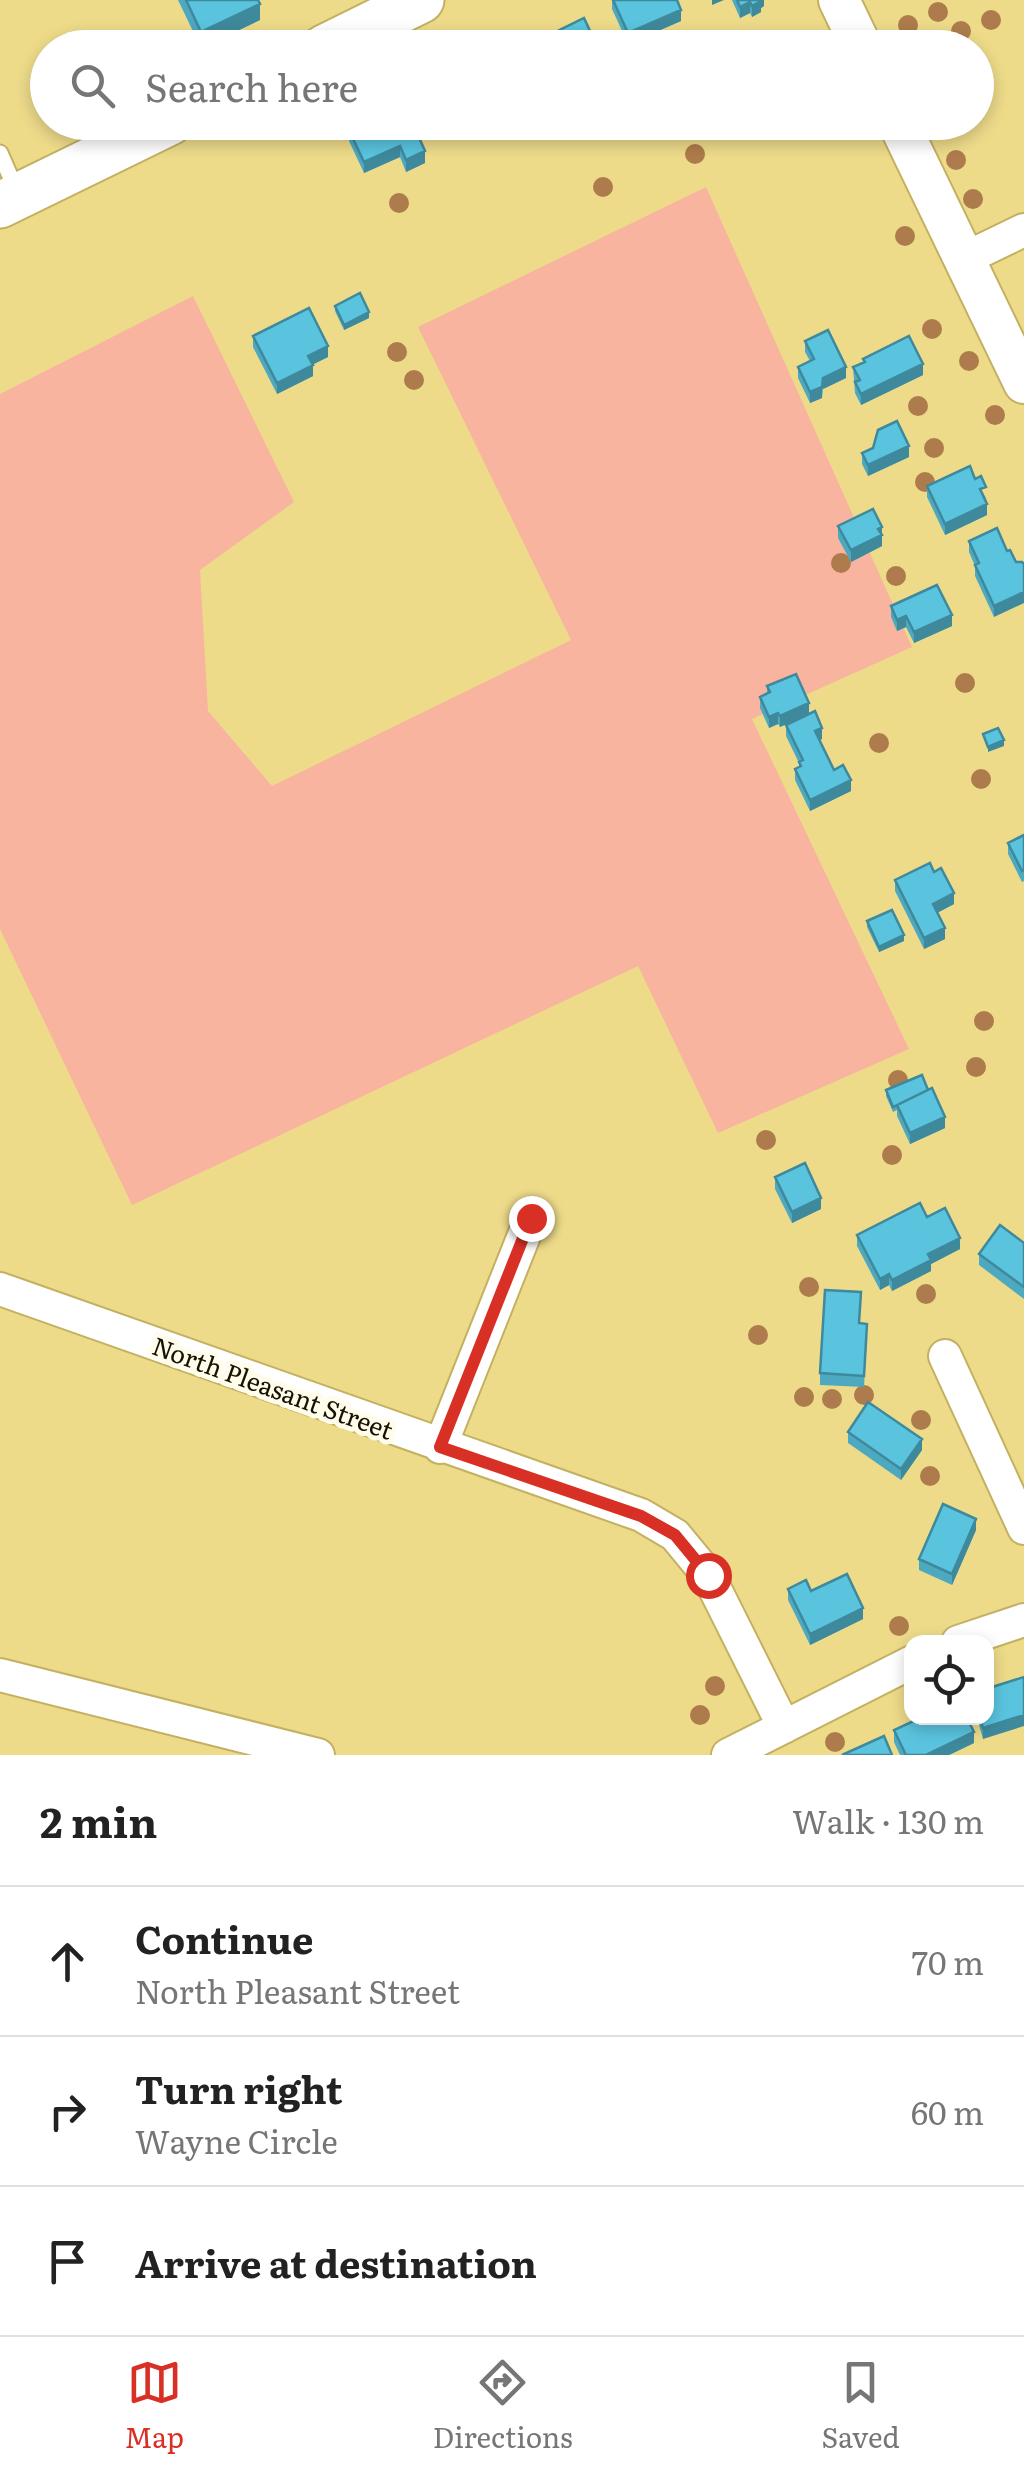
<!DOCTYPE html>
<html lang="en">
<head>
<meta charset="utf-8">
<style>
  body { margin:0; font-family:Literata,serif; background:#f2f2f2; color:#222 }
  .controls { position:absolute; right:30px; bottom:30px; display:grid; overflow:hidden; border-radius:20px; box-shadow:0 5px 15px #0003 }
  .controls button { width:90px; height:90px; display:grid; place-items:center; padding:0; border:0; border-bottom:2px solid #e0e0e0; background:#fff; color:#222; font:50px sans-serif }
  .stop { position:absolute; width:30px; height:30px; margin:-22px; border:8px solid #d93025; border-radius:50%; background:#fff }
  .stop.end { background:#d93025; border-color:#fff; box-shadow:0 2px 10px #0008 }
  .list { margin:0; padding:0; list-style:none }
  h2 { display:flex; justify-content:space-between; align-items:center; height:130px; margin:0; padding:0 40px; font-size:42px }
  h2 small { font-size:32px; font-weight:400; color:#767676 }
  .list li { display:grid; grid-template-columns:65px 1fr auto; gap:30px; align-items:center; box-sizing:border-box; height:150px; padding:0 40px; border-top:2px solid #e0e0e0 }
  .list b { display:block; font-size:38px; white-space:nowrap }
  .list p { margin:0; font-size:32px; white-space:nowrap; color:#767676 }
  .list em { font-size:32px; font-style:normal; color:#767676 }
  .icon { flex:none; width:55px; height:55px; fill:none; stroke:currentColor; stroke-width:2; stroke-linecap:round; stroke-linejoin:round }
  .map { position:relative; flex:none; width:1024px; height:1755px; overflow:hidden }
  .search { position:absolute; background:#fff; box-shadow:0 5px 15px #0003; left:30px; right:30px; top:30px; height:110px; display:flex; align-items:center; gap:25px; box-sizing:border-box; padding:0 35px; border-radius:55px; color:#767676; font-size:38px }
  .sheet { height:580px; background:#fff }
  nav { display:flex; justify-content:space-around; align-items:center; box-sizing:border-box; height:140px; border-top:2px solid #e0e0e0; background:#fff; font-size:28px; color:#767676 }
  nav a { display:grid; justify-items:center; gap:5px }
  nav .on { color:#d93025 }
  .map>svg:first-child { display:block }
  .green { fill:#f8b49f }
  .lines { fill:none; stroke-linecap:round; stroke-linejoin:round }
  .service-casing { stroke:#c3b161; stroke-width:19 }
  .minor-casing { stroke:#c3b161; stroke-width:36 }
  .tertiary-casing { stroke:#c3b161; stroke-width:44 }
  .secondary-casing { stroke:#c3b161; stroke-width:49 }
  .service { stroke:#fff; stroke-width:15 }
  .minor { stroke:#fff; stroke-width:32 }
  .tertiary { stroke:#fff; stroke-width:40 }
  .secondary { stroke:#fff; stroke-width:45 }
  .tree { fill:#ae7c4c }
  .wall { fill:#4da9c0 }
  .shaded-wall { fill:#3f899c }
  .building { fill:#5ac4df; stroke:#3f899c; stroke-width:2.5 }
  .route { stroke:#d93025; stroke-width:12 }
  .labels { text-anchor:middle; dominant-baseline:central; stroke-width:10; stroke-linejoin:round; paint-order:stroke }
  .street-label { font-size:25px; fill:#171100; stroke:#fffcec }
</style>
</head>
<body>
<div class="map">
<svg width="1024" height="1755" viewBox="0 0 1024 1755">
  <rect width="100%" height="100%" fill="#eddb8a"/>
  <path class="green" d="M706,187l206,460 -160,72 157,330 -191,84 -80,-167 -506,239 -132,-276v-535l193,-98 101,206 -94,68 8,141 64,75 299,-146 -153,-313z"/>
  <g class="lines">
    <defs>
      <path id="service" d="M0,153l17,39"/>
      <path id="minor" d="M964,259l60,-29
        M0,1289l641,226 34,20 33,40 76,152
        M945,1356l79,172
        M440,1447l91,-229
        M958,1642l66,-22
        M0,1675l318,80
        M728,1755l184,-93"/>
      <path id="tertiary" d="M839,0l23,48
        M898,122l126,261"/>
      <path id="secondary" d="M324,48l97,-48
        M0,205l170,-83"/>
    </defs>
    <use href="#service" class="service-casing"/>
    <use href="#minor" class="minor-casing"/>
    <use href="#tertiary" class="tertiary-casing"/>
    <use href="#secondary" class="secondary-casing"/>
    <use href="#service" class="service"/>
    <use href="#minor" class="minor"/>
    <use href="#tertiary" class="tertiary"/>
    <use href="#secondary" class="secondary"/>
  </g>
  <g class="tree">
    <circle cx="938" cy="12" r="10"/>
    <circle cx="991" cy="20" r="10"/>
    <circle cx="908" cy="25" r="10"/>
    <circle cx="961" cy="31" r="10"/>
    <circle cx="695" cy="154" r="10"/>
    <circle cx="956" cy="160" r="10"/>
    <circle cx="603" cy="187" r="10"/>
    <circle cx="973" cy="199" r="10"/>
    <circle cx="399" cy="203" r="10"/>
    <circle cx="905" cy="236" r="10"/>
    <circle cx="932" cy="329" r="10"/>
    <circle cx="397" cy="352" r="10"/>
    <circle cx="969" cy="361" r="10"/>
    <circle cx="414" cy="380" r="10"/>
    <circle cx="918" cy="406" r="10"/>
    <circle cx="995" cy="415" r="10"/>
    <circle cx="934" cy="448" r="10"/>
    <circle cx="925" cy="482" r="10"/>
    <circle cx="841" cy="563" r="10"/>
    <circle cx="896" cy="576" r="10"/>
    <circle cx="965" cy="683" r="10"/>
    <circle cx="879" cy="743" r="10"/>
    <circle cx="981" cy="779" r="10"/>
    <circle cx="984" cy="1021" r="10"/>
    <circle cx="976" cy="1067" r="10"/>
    <circle cx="898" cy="1080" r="10"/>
    <circle cx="766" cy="1140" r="10"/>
    <circle cx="892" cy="1155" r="10"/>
    <circle cx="809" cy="1287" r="10"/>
    <circle cx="926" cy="1294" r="10"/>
    <circle cx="758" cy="1335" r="10"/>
    <circle cx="864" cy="1395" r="10"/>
    <circle cx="804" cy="1397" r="10"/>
    <circle cx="832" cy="1399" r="10"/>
    <circle cx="921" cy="1420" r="10"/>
    <circle cx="930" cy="1476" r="10"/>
    <circle cx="899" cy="1626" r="10"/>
    <circle cx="715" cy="1686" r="10"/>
    <circle cx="700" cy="1715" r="10"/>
    <circle cx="835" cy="1742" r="10"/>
  </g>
  <path class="wall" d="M178,0h80l2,20 -59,28z
    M612,0h65l4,21 -53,23 -16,-35z
    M732,0h32v6l-3,2v4l-9,5 -2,-4 -10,5z
    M434,122h36l-29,15z
    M349,130l76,21v12l-19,9 -6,-15 -36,16 -15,-32z
    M335,306l34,12 -25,12 -9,-19z
    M253,336l75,21 -15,7v12l-36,18 -24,-47z
    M805,341l41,37 -23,11 -1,9 -12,5 -12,-25v-11l12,-6 -5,-9z
    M863,359l60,16 -62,30 -6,-12 -2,-26 10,-4z
    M862,453l47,4 -41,19 -6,-12z
    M975,479l11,19h-1l2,17 -42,20 -18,-38v-11z
    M838,526l44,1v19l-31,16 -13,-24z
    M969,541l38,10 -13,66 -19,-41v-10l-6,-14z
    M891,606l61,20 -38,17 -8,-16 -9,4 -6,-14z
    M767,686l42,28 13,25 -2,1 14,30 17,21 -41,20 -15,-31v-11l4,-1v-5l-13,-27v-11l22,-11 -28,13 -2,-3 -9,4 -9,-20v-11l7,-3z
    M1024,835v46l-2,1 -14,-28v-11z
    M895,880l59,24 -17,9 8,26 -21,10 -29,-58z
    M867,921l37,20 -25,11 -12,-25z
    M886,1090l59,38 -35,16 -13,-28v-6l-4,2 -7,-16z
    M775,1177l46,32 -29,14 -17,-34z
    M927,1217l33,32 -29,15v7l-39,20 -3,-6 -9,5 -23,-44v-11z
    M1024,1243v56l-45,-34v-11z
    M860,1323l7,12 -3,52 -44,-2v-12z
    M848,1432l74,18 -21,30 -53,-37z
    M976,1530l-24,55 -33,-15v-11z
    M788,1589l23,2 52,28 -53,26 -22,-45z
    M977,1718h9l-3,21z
    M894,1730l80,13 -25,12h-49l-6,-13z"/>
  <path class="shaded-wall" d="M712,0h12l-12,5z
    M759,0h5v6l-3,2v4l-9,5v-11z
    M750,2v11l-10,5v-11z
    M260,4v16l-59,28v-16z
    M681,10v11l-53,23v-11z
    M447,122h23l-29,15v-11z
    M400,146v11l-36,16v-11z
    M425,151v12l-19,9v-12z
    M369,312v6l-25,12v-5z
    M328,346v11l-20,10v-11z
    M923,364v11l-62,30v-11z
    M313,365v11l-36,18v-11z
    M846,367v11l-23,11v-11z
    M822,387v11l-12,5v-11z
    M909,446v11l-41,19v-11z
    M987,504v11l-42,20v-11z
    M882,527v19l-31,16v-12z
    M1024,592v11l-30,14v-11z
    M952,615v11l-38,17v-11z
    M906,616v11l-9,4v-11z
    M809,703v11l-29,13v-11z
    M778,713v11l-9,4v-11z
    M822,728v11l-7,3v-11z
    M1004,740v6l-16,6v-5z
    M851,780v11l-41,20v-11z
    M954,893v11l-21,11v-11z
    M945,928v11l-21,10v-11z
    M904,935v6l-25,11v-5z
    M945,1117v11l-35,16v-11z
    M821,1198v11l-29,14v-11z
    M960,1238v11l-29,15v7l-39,20v-11l36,-26z
    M889,1274v11l-9,5v-11z
    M922,1439v11l-21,30v-11z
    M976,1519v11l-24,55v-11z
    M863,1608v11l-53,26v-11z
    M1024,1715v11l-41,13v-11z
    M974,1732v11l-25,12h-23z"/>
  <path class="building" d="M186,0h72l2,4 -59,28z
    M613,0h64l4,10 -53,23z
    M737,0h23l1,1 -9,5 -2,-4 -10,5z
    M584,18l14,30h-75z
    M799,41l3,7h-16z
    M365,122h47l13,29 -19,9 -6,-14 -36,16 -15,-32z
    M360,293l9,19 -25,13 -9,-19z
    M309,308l19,38 -20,10 5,9 -36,18 -24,-47z
    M828,330l18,37 -23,11 -1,9 -12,5 -12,-25 16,-8 -9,-18z
    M909,336l14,28 -62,30 -6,-12 5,-2 -7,-13 12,-5 -2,-3z
    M897,421l12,25 -41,19 -6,-12 11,-5 5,-18z
    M970,466l5,13 6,-3 5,11 -6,2 7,15 -42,20 -18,-38z
    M873,509l9,18 -4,2 4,6 -31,15 -13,-24z
    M997,528l10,23 3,-1 6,12h6l2,2v28l-30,14 -19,-41 4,-2 -10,-22z
    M937,585l15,30 -38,17 -8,-16 -9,4 -6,-14z
    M796,674l13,29 -29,13 -2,-3 -9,4 -9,-20 10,-5 -3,-6z
    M815,711l7,17 -7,3 19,39 9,-5 8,15 -41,20 -15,-31 6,-3 -2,-4 4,-2 -17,-35z
    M998,728l6,12 -16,7 -5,-13z
    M1024,835v35l-2,1 -14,-28z
    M930,863l4,9 7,-4 13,25 -21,11 12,24 -21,10 -29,-58z
    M892,910l12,25 -25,12 -12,-26z
    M922,1075l6,15 -35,17 -7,-17z
    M932,1088l13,29 -35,16 -13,-28z
    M805,1163l16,35 -29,14 -17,-35z
    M920,1203l7,14 18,-9 15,30 -32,16 3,6 -39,20 -3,-6 -9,5 -23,-44z
    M1000,1225l24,18v44l-45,-33z
    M825,1290l36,2 -2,31 8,1 -3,52 -44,-3z
    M868,1402l54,37 -21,30 -53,-37z
    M943,1504l33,15 -24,55 -33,-15z
    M847,1574l16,34 -53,26 -22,-45 18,-9 5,11z
    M1024,1677v38l-41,13 -3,-10h6v-29z
    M920,1718h47l7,14 -48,23h-20l-12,-25z
    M884,1736l8,19h-50z"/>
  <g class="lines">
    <path class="route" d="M531,1218l-91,229 201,69 34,19 33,40"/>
  </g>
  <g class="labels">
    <g class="street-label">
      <text transform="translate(273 1387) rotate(20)">North Pleasant Street</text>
    </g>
  </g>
</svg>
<div class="controls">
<button><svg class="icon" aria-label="locate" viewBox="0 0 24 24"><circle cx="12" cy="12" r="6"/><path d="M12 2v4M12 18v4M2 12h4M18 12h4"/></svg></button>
</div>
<div class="stop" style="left:708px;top:1575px"></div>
<div class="stop end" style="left:531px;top:1218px"></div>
<div class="search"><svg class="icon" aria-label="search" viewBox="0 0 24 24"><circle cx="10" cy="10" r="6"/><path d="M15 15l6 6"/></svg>Search here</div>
</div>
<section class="sheet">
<h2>2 min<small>Walk · 130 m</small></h2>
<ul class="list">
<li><svg class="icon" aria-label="ahead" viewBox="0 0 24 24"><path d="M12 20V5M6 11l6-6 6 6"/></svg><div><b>Continue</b><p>North Pleasant Street</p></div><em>70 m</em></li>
<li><svg class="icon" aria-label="right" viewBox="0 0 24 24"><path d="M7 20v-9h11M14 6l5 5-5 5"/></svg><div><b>Turn right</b><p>Wayne Circle</p></div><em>60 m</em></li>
<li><svg class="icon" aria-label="arrive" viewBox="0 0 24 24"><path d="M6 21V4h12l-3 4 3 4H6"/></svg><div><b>Arrive at destination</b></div></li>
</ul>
</section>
<nav>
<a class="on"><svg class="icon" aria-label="map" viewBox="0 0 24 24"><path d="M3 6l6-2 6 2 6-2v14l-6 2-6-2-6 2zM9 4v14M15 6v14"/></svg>Map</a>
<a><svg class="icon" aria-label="directions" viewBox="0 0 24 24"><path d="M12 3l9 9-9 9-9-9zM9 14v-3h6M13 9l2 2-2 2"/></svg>Directions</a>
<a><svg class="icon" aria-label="saved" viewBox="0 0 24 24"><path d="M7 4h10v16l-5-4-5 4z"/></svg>Saved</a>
</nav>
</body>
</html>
